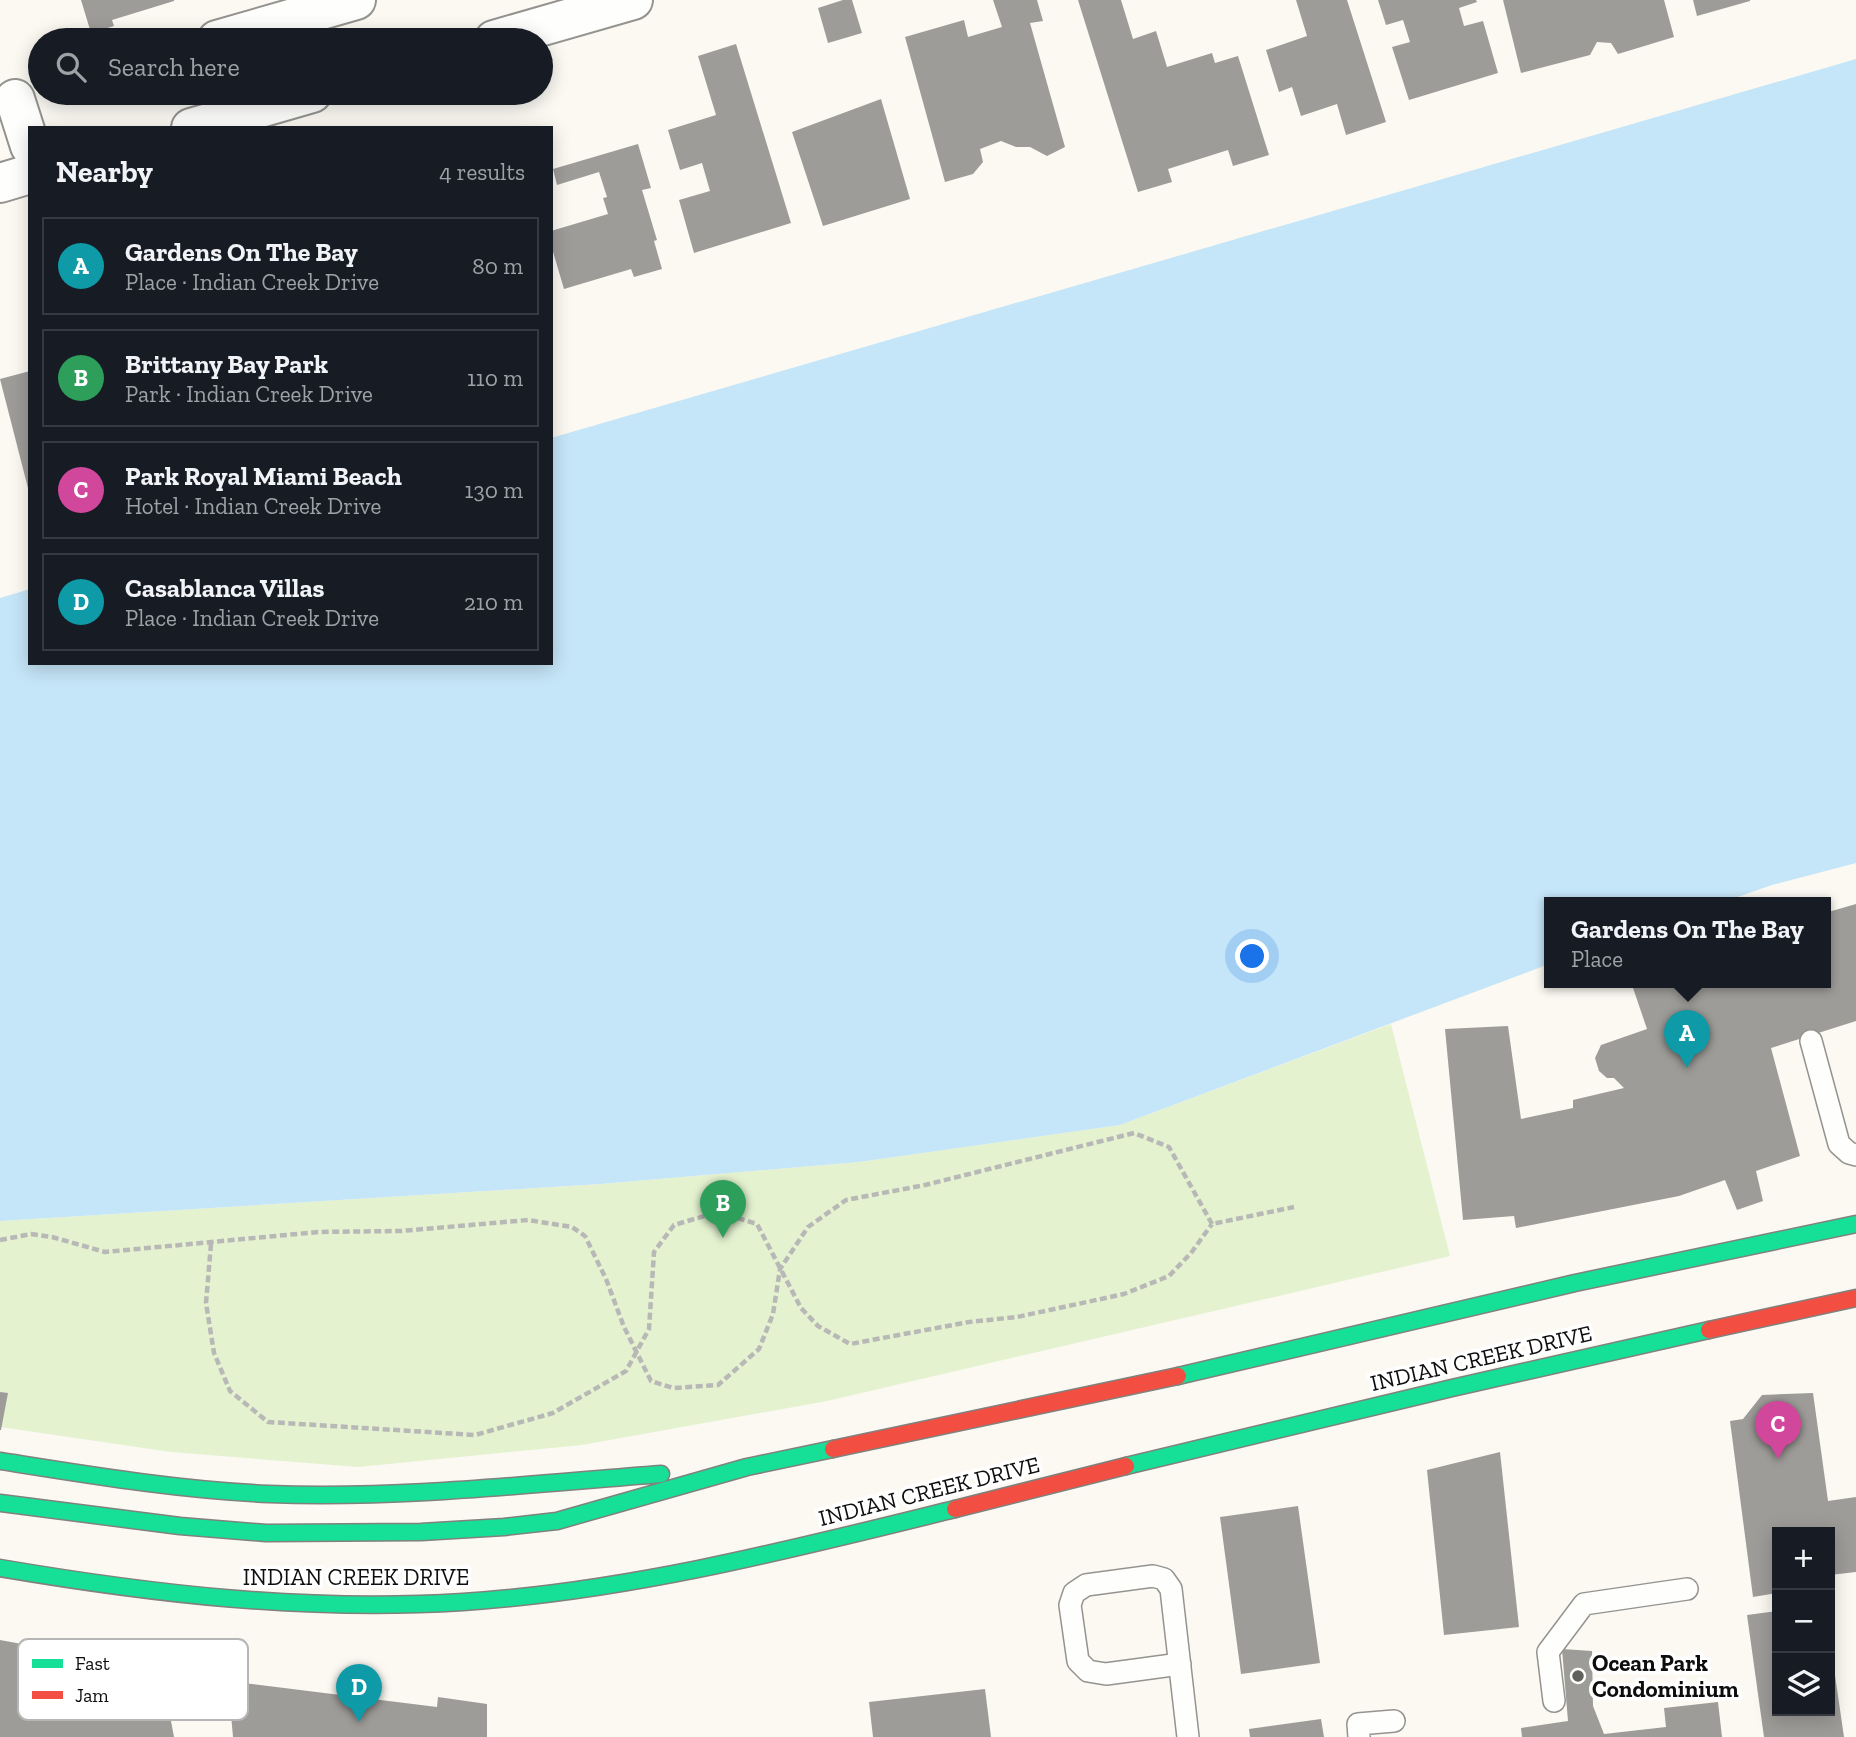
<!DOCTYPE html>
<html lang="en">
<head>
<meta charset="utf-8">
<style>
  body { margin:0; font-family:"Zilla Slab",serif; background:#20242c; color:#f1f3f6 }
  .controls { position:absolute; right:21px; bottom:21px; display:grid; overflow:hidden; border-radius:0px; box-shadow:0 4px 18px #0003 }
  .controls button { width:63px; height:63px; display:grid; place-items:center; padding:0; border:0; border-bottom:2px solid #363941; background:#171b24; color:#f1f3f6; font:35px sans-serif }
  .you { position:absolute; left:1253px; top:957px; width:24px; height:24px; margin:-18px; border:5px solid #fff; border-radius:50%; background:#1a73e8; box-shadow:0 0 0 10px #1a73e833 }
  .badge { display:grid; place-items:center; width:46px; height:46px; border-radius:50%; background:#8c9099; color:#fff; font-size:23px; font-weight:700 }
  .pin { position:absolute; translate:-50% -58px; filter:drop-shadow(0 2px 4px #0008) }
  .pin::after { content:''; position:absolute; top:37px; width:24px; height:21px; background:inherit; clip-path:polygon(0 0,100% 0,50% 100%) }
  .popup { position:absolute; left:1544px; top:897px; width:287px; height:91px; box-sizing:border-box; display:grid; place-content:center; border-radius:0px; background:#171b24; filter:drop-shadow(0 2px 5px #0005); font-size:23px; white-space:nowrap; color:#9ea1a6 }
  .popup b { font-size:26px; color:#f1f3f6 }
  .popup::after { content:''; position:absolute; left:50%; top:100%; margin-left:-14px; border:14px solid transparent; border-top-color:#171b24 }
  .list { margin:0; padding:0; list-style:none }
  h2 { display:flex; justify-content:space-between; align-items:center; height:91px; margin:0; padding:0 28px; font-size:30px }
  h2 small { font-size:23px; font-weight:400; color:#9ea1a6 }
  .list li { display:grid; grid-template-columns:46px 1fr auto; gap:21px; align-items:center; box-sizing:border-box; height:98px; margin:0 14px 14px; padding:0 14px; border:2px solid #363941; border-radius:0px }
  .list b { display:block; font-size:26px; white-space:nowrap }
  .list p { margin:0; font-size:23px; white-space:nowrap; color:#9ea1a6 }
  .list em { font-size:23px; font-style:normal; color:#9ea1a6 }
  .icon { flex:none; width:38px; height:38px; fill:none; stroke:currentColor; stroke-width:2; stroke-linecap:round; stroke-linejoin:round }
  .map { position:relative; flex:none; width:1856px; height:1737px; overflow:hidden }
  .search { position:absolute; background:#171b24; box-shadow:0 4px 18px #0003; left:28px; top:28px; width:525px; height:77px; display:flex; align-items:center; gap:18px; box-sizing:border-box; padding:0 24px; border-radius:38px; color:#9ea1a6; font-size:26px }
  .panel { position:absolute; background:#171b24; box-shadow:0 4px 18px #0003; left:28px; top:126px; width:525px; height:539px; border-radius:0px }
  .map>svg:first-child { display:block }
  .green { fill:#e4f2d0 }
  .water { fill:#c5e5f8 }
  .building { fill:#9e9c98 }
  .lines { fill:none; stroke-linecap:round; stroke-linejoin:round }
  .lane-casing { stroke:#949390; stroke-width:24 }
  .street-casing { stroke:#949390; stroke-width:42 }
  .fast-casing { stroke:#81817d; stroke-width:19 }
  .jam-casing { stroke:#81817d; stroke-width:19 }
  .path { stroke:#b8b8b6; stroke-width:4.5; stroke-dasharray:7 3.5; stroke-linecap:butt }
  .lane { stroke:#fefefd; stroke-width:21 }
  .street { stroke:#fefefd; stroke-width:38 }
  .fast { stroke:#16e098; stroke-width:16 }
  .jam { stroke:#f24e42; stroke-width:16 }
  .poi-dot { fill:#60605d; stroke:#fff; stroke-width:2.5 }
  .labels { text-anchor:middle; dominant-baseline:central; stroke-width:7; stroke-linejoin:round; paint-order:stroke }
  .street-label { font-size:23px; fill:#0d0d0d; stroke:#fff }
  .poi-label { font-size:23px; font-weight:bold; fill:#0d0d0d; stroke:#fff; text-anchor:start }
  .key { fill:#fff; stroke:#b6b6b6; stroke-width:2 }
  .key-label { font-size:19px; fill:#0d0d0d }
</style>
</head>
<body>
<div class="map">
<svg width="1856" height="1737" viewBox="0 0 1856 1737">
  <rect width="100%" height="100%" fill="#fbf9f2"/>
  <path class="green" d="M1391,1024l59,232 -623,145 -245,44 -224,22 -187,-15 -171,-25v-206l600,-37 259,-22 261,-37z"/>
  <path class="water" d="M1856,59v804l-84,22 -49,17h-174v62l-429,161 -261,37 -259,22 -600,37v-623l30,-9v74h521v-225z"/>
  <path class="building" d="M81,0h93v1l-62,19 2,6 -23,7z
    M843,0h9l10,33 -34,10 -10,-35z
    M993,0h44l6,21 -13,2 35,124 -18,9 -17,-9h-14l-15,-6 -21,8 3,13 -10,12 -28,8 -40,-145 59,-17 4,17 34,-10z
    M1078,0h43l12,39 23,-8 11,36 45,-14 3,10 23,-7 31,99 -36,11 -5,-16 -60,19 4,13 -34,10z
    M1296,0h51l39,122 -40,13 -9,-31 -36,12 -9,-29 -13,5 -13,-42 41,-14z
    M1378,0h98l1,2 -18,6 5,18 19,-5 15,52 -89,27 -17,-53 18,-5 -7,-22 -17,5z
    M1503,0h161l10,37 -56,17 -7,-11 -14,-1 -7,13 -69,18z
    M1693,0h57v1l-53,15z
    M736,44l55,179 -97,30 -15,-53 31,-9 -8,-28 -22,7 -12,-40 48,-15 -18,-59z
    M881,99l29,100 -87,27 -31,-94z
    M638,144l13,44 -9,2 15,50 -3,1 8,28 -28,8 -3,-8 -67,20 -13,-44v-14l57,-17 -5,-16 4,-1 -8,-25 -42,13 -4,-16z
    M30,371v121h-1l-29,-113z
    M1856,904v117l-85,27 29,108 -44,15 7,30 -26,9 -12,-30 -46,16 -163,32 -2,-12 -51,4 -18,-191 63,-3 13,93 52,-11v-8l51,-12 -10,-10h-7l-8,-7 -4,-13 6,-13 46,-16 -16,-47h194v-69z
    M0,1392l8,1 -7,37h-1z
    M1813,1393l15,108 28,-4v75l-26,3v-43h-53v61l-24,4 -23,-176 13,-2 19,-24z
    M1500,1452l19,175 -75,8 -17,-165z
    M1298,1506l22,157 -79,11 -21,-157z
    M1777,1611v100h53l1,-63 13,89h-80l-17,-122z
    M0,1640l136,25 13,7 16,17 9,48h-174z
    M1562,1649l30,2 1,55 11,28 62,-7 -2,-19 54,-6 4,35h-200l-1,-9 47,-7z
    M228,1681l209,26 1,-10 49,7v33h-254z
    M985,1689l6,48h-118l-4,-35z
    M1321,1719l3,18h-74l-1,-8z"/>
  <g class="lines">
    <defs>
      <path id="lane" d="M1811,1041l28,103 10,9 7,2
        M1180,1664l-74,10 -18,-3 -10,-10 -8,-56 4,-12 12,-8 67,-9 11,3 7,10 17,148
        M1554,1701l-6,-49 36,-48 103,-15
        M1359,1737l-1,-13 36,-3"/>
      <path id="street" d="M217,40l139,-40
        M494,40l139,-40
        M15,99l15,47
        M191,128l121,-35
        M0,183l30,-9"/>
      <path id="fast" d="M1178,1376l397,-93 281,-59
        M0,1461c89,14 178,29 269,33 131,5 262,-10 392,-20
        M1126,1466l326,-78 257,-58
        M0,1503l180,23 86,7 155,-1 83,-5 53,-6 190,-54 86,-18
        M0,1568c153,26 307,44 463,34 167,-11 330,-53 492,-93"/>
      <path id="jam" d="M1709,1330l147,-32
        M833,1449l345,-73
        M955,1509l171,-43"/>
    </defs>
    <use href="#lane" class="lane-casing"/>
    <use href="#street" class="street-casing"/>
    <use href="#fast" class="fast-casing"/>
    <use href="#jam" class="jam-casing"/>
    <path class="path" d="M0,1240l31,-6 21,3 53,15 213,-20 83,-1 127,-11 44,7 13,9 21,43 18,48 27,54 22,7 45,-3 41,-36 14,-35 7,-45 28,-42 38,-27 79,-15 209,-52 35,14 43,77 82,-17
      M211,1244l-5,59 8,50 16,38 38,31 207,13 78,-22 73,-42 23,-42 5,-77 20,-27 44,-13 39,12 44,84 17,18 32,18 119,-22 48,-5 107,-23 45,-18 22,-23 21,-29"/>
    <use href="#lane" class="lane"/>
    <use href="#street" class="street"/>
    <use href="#fast" class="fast"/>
    <use href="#jam" class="jam"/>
  </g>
  <circle class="poi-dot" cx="1578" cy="1676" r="7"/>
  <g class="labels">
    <g class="street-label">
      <text transform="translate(1481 1358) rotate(-13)">INDIAN CREEK DRIVE</text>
      <text transform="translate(929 1491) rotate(-14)">INDIAN CREEK DRIVE</text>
      <text x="356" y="1577">INDIAN CREEK DRIVE</text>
    </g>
    <g class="poi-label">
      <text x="1592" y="1663">Ocean Park<tspan x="1592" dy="26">Condominium</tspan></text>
    </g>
  </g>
  <rect x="18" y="1639" width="230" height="81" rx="10" class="key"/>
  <rect x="32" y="1659" width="31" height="9" fill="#16e098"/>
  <rect x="32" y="1691" width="31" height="8" fill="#f24e42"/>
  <g class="key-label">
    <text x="75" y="1670">Fast</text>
    <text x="75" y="1702">Jam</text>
  </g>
</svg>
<div class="controls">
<button>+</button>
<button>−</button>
<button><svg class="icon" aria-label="layers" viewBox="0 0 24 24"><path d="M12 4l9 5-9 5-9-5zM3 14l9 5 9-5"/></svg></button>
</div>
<div class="you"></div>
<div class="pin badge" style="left:1687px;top:1068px;background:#0f9aa8">A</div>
<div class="popup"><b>Gardens On The Bay</b>Place</div>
<div class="pin badge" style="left:723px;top:1238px;background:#2e9e5b">B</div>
<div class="pin badge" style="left:1778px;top:1459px;background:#d1479c">C</div>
<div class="pin badge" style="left:359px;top:1722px;background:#0f9aa8">D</div>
<div class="search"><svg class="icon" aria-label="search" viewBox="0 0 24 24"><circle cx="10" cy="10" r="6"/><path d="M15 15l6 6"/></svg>Search here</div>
<section class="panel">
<h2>Nearby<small>4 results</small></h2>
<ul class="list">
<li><span class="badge" style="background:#0f9aa8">A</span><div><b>Gardens On The Bay</b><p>Place · Indian Creek Drive</p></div><em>80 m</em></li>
<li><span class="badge" style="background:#2e9e5b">B</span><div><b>Brittany Bay Park</b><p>Park · Indian Creek Drive</p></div><em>110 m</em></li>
<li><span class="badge" style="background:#d1479c">C</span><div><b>Park Royal Miami Beach</b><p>Hotel · Indian Creek Drive</p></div><em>130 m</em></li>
<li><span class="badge" style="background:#0f9aa8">D</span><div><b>Casablanca Villas</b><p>Place · Indian Creek Drive</p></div><em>210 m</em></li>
</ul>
</section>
</div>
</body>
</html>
